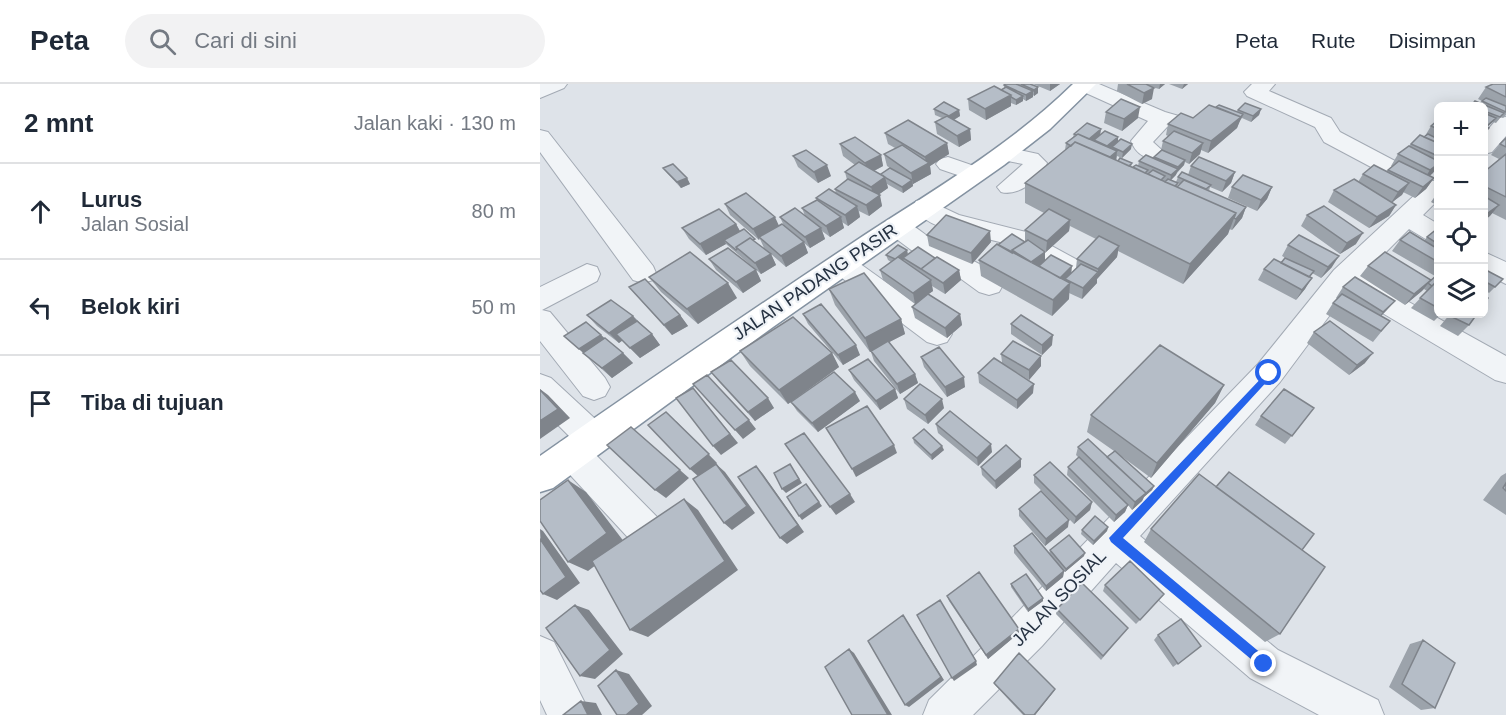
<!DOCTYPE html>
<html lang="id">
<head>
<meta charset="utf-8">
<style>
  body { margin:0; font-family:Arial,sans-serif; background:#f2f2f3; color:#1f2937 }
  .controls { position:absolute; right:18px; top:18px; display:grid; overflow:hidden; border-radius:9px; box-shadow:0 3px 15px #0003 }
  .controls button { width:54px; height:54px; display:grid; place-items:center; padding:0; border:0; border-bottom:2px solid #e0e1e3; background:#fff; color:#1f2937; font:30px sans-serif }
  .stop { position:absolute; width:18px; height:18px; margin:-14px; border:4px solid #2563eb; border-radius:50%; background:#fff }
  .stop.end { background:#2563eb; border-color:#fff; box-shadow:0 2px 6px #0008 }
  .list { margin:0; padding:0; list-style:none }
  h2 { display:flex; justify-content:space-between; align-items:center; height:78px; margin:0; padding:0 24px; font-size:26px }
  h2 small { font-size:20px; font-weight:400; color:#747a83 }
  .list li { display:grid; grid-template-columns:39px 1fr auto; gap:18px; align-items:center; box-sizing:border-box; height:96px; padding:0 24px; border-top:2px solid #e0e1e3 }
  .list b { display:block; font-size:22px; white-space:nowrap }
  .list p { margin:0; font-size:20px; white-space:nowrap; color:#747a83 }
  .list em { font-size:20px; font-style:normal; color:#747a83 }
  .icon { flex:none; width:33px; height:33px; fill:none; stroke:currentColor; stroke-width:2; stroke-linecap:round; stroke-linejoin:round }
  .map { position:relative; flex:none; width:966px; height:631px; overflow:hidden }
  header { display:flex; align-items:center; gap:36px; box-sizing:border-box; height:84px; padding:0 30px; background:#fff; border-bottom:2px solid #e0e1e3 }
  header strong { font-size:28px }
  nav { display:flex; gap:33px; margin-inline-start:auto; font-size:21px }
  .search { width:420px; height:54px; background:#f2f2f3; display:flex; align-items:center; gap:15px; box-sizing:border-box; padding:0 21px; border-radius:33px; color:#747a83; font-size:22px }
  main { display:flex }
  aside { flex:1; background:#fff }
  .map>svg:first-child { display:block }
  .lines { fill:none; stroke-linecap:round; stroke-linejoin:round }
  .minor-casing { stroke:#a3aab4; stroke-width:2 }
  .highway-casing { stroke:#8492a1; stroke-width:3 }
  .minor { fill:#f1f4f7; fill-rule:evenodd }
  .highway { fill:#fff; fill-rule:evenodd }
  .wall { fill:#9ca3ab; fill-rule:evenodd }
  .shaded-wall { fill:#7f848b }
  .building { fill:#b5bdc7; stroke:#7f848b; stroke-width:1.5 }
  .route { fill:#2563eb }
  .labels { text-anchor:middle; dominant-baseline:central; stroke-width:4.5; stroke-linejoin:round; paint-order:stroke }
  .street-label { font-size:18px; fill:#263242; stroke:#eef2f7 }
</style>
</head>
<body>
<header>
<strong>Peta</strong>
<div class="search"><svg class="icon" aria-label="search" viewBox="0 0 24 24"><circle cx="10" cy="10" r="6"/><path d="M15 15l6 6"/></svg>Cari di sini</div>
<nav><a>Peta</a><a>Rute</a><a>Disimpan</a></nav>
</header>
<main>
<aside>
<h2>2 mnt<small>Jalan kaki · 130 m</small></h2>
<ul class="list">
<li><svg class="icon" aria-label="ahead" viewBox="0 0 24 24"><path d="M12 20V5M6 11l6-6 6 6"/></svg><div><b>Lurus</b><p>Jalan Sosial</p></div><em>80 m</em></li>
<li><svg class="icon" aria-label="left" viewBox="0 0 24 24"><path d="M17 20v-9H6M10 6l-5 5 5 5"/></svg><div><b>Belok kiri</b></div><em>50 m</em></li>
<li><svg class="icon" aria-label="arrive" viewBox="0 0 24 24"><path d="M6 21V4h12l-3 4 3 4H6"/></svg><div><b>Tiba di tujuan</b></div></li>
</ul>
</aside>
<div class="map">
<svg width="966" height="631" viewBox="0 0 966 631">
  <rect width="100%" height="100%" fill="#dee3e9"/>
  <g class="lines">
    <defs>
      <path id="minor" d="M0,0h27l-3,4 -24,10z
        M535,0h24l66,28 31,9 3,5 -3,5 -8,2 -21,-6 -14,15 12,11 -3,5c-14,3 -26,-3 -31,-17l17,-20 -71,-32z
        M712,0h23l-6,7 62,27 9,14 93,49 5,-1v20l-15,15 15,9v20l-9,-3 -20,-12 -47,47 144,80v27l-11,-3 -148,-88 -67,90 -140,154 138,114 100,50 6,15h-65l-69,-37 -134,-115 -74,83 -69,69h-50l6,-15 84,-83 245,-253 76,-94 84,-78 -94,-50 -9,-15 -68,-31 -3,-4z
        M966,33v19l-14,16 -8,2v-20l14,-16z
        M0,46l8,2 105,134 3,7 -3,7 -10,3 -10,-3 -93,-128z
        M465,63l33,7 9,9c-5,16 -30,34 -46,29l-4,-5 26,-23 -26,-5 -3,-5 3,-5z
        M408,73l35,12 4,5 -4,5 -8,2 -35,-12 -4,-5 4,-5z
        M385,115l34,16 67,17 57,31 4,7 -4,7 -9,3 -9,-3c-19,-11 -38,-26 -58,-33 -27,-9 -78,-11 -94,-37l3,-6z
        M356,134c17,4 29,18 44,27 20,12 50,18 63,40l-4,7 -10,3 -10,-3 -22,-16 -35,-18 -35,-26 -4,-6 4,-6z
        M944,168l22,10v22l-22,-11z
        M303,172l9,2 95,68 5,8 -5,8 -10,3 -10,-3 -93,-70 -4,-7 4,-7z
        M47,180l10,3 3,7 -3,7 -55,29 8,2 55,66 5,9 -5,9 -11,4 -11,-4 -43,-55v-54z
        M0,290l11,4 54,50 4,10 -4,10 -12,4 67,68 5,12 -5,12 -13,6 -13,-6 -74,-80 -5,-11 5,-11 11,-4 -31,-31z
        M0,552l14,6 37,73h-44l-7,-15z"/>
      <path id="highway" d="M533,0h23l-46,45 -46,36 -231,162 -220,161 -13,4v-36c106,-74 212,-146 320,-218 73,-48 150,-92 213,-154z"/>
    </defs>
    <use href="#minor" class="minor-casing"/>
    <use href="#highway" class="highway-casing"/>
    <use href="#minor" class="minor"/>
    <use href="#highway" class="highway"/>
  </g>
  <path class="wall" d="M465,0h25l8,3v6l-4,3 -1,-1v2l-7,4 -3,-2v2l-7,4 -5,-2v3l-25,14 -17,-10 -1,-11 33,-9 3,-1v-4z
    M493,0h27l-10,7z
    M578,0h47l-6,5 -7,-2v12l-10,5 -25,-13z
    M629,0h19l-6,5z
    M966,0v31l-3,3 -2,-1 -5,6 -3,-1 -6,5 2,1 -5,7 2,1 -2,4v-34h-14l5,-5 5,2 2,-2 -4,-2 8,-12z
    M676,23l21,5 1,-2 23,-1 -2,6 -8,7 -9,-4 -3,4 -2,6 -29,25 -7,-3 -1,4 -11,10 -4,-2 -1,3 -13,15 7,3 -1,4 3,-3 -4,-2 2,-5 10,-2 3,-9 44,6 -4,11 -9,9 -12,-5 -1,4 37,16 -4,11 -10,12 -3,-1 -1,5 -45,50 -65,-33 -1,6 -20,22v4l-15,16 -13,-6v6l-17,17 -71,-40 -2,-16 19,-15 28,-4h-1v-11l19,-17 -19,-10v-20l40,-33 1,-7 7,-6 1,-3 27,-5 -1,6 18,2v5l13,7 -9,9 -5,-2 -1,4 16,3 -1,4h2l5,-1 1,-5 15,-2v-2l7,-7 2,-9 5,-5 -2,-1 2,-11 25,-6zM530,142l26,13 -19,20 -1,9 -4,5 -27,-13 -3,-10 4,2 23,-21z
    M394,25l25,1 1,6 -6,4 16,9 1,11 -12,7 -22,-13 -2,-12 7,-4 -7,-3z
    M566,28l32,6 -16,13 -18,-8z
    M898,36v51l-2,-2 -6,7 4,2 -8,11 -11,9 -12,-6 -11,11 4,2 -7,11 -20,12 -41,-26 6,-12 24,-8 5,-8 23,-2 6,-6h-1l7,-12 11,-8 2,-2 14,-8 6,-10z
    M345,49l62,10 2,11 -19,12 1,8 -18,10v2l-10,7 -16,-9 1,4 -9,6 3,12 -13,10 -10,-5 1,6 -12,9 -6,-4 2,6 -14,9 -8,-6 3,8 -15,9 -6,-5 4,10 -22,14 -15,-13 5,11 -15,9 -35,-30 -20,11 -17,-16 -7,-11 54,-4 4,7 24,17 -4,-9 -1,1 -29,-25 -5,-11 54,22h5l-4,-9 25,-1 -3,-8 15,-8 -1,-2 20,-4 -1,-5 12,-9 -2,-8 10,-7 -12,-9 -3,-12 41,11 2,11 -9,5 7,3 9,-6 -3,-2 -3,-12 11,-6 -7,-4z
    M966,54v82l-14,-7 -8,8v-49l15,-13 -8,-4 9,-11z
    M253,72l38,20 -13,7 -20,-16z
    M123,84l24,10 3,6 -9,4 -14,-15z
    M692,103h40l-5,12 -10,12 -29,-13z
    M898,108v14l-7,-4z
    M767,131l49,29 -16,10 -39,-28z
    M898,144v86h3l-7,7 -23,-13 16,-17 -3,-2 -19,16 -45,-29 8,-10 63,14 4,-4 -43,-25 8,-11 24,1 3,-4z
    M387,151l64,7 -19,22 -43,-18z
    M748,161l44,22 -11,11 -9,-5 -2,4 -5,12 -9,11 -38,-20 6,-11 17,-6 10,-2 -9,-5z
    M367,166l1,5 27,3 24,12 2,10 -16,14 -13,-8 1,5 -5,3 32,20 2,11 -15,13 -32,-20 -3,-11 3,-3 -32,-24 -3,-10 11,-8 -3,-2 -2,-5z
    M169,175l47,11 5,11 -18,12 -27,-23z
    M944,185l19,10 -14,14 -5,-4z
    M109,193l88,21 -39,26 -37,-32z
    M89,203l51,28 8,11 -16,9z
    M803,203l52,14 -14,15 9,5 -17,21 -47,-28 7,-11 4,-4 -1,-1z
    M289,205l72,30 4,15 -16,8 26,32 3,9 -18,11 -26,-33 -3,-9h-1l-35,-47z
    M263,230l57,41 -17,10 -35,-41z
    M910,230h27l-8,11 -11,11 -18,-10z
    M47,231l46,1 19,18 8,11 -20,13 -18,-18 -3,3 -22,-17z
    M471,240l41,21 -10,10 -31,-21z
    M774,248l51,31 -16,12 -42,-32z
    M61,251l22,18 10,10 -21,15 -48,-42z
    M200,267l92,2 7,14 -51,37 -38,-38z
    M461,270l40,2v10l-12,14 -13,-8 17,21 -16,16 -38,-26 -1,-10 24,-11z
    M381,273l44,30 -18,10 -23,-30z
    M309,286l46,19 3,9 -18,12 -26,-30z
    M171,288l63,36 -19,13 -36,-39z
    M684,301l-9,18 -64,75 -30,-22 33,30 -2,4 -8,7 -2,4 -10,9 -4,-5 -3,7 -11,10 -47,-47 1,-8 11,-9 -3,-3 2,-8 29,10 7,-6 -27,-19 4,-17z
    M364,315l40,9 -16,16 -21,-15z
    M320,317l-42,31 -21,-21 -6,-9z
    M774,324l-29,36 -30,-19 6,-9z
    M396,340l56,28 -14,14 -40,-33z
    M373,354l31,12 -12,10 -18,-17z
    M441,383h40l-25,22 -14,-14z
    M966,389v42l-23,-15 18,-24z
    M494,391l58,27 -2,8 -16,14 -40,-41z
    M479,425l49,18 -23,19 -26,-30z
    M568,443l-1,4 -14,14 -12,-11 1,-4z
    M611,445l129,105 -15,8 -121,-100z
    M474,462l35,8 1,-4 34,6 -19,16 -13,-15 12,14 -1,6 -17,14 -32,-38z
    M471,500l32,17 -15,11 -17,-25z
    M565,501l55,14 -24,25 -33,-33z
    M407,512l72,33v4l-31,26 -39,-58z
    M517,525l71,19 -27,32 -45,-46z
    M618,551l43,11 -28,21 -19,-27z
    M883,556l12,68 -14,2 -32,-23 21,-43z
    M454,599l61,6 -1,2 -19,24h-12l-28,-30z"/>
  <path class="shaded-wall" d="M510,0h10l-10,7z
    M620,0h5l-6,5z
    M644,0h4l-6,5z
    M498,3v6l-4,3v-6z
    M614,4l-2,11 -10,5 2,-11z
    M493,7v6l-7,4v-6z
    M471,11v11l-25,14 -1,-11z
    M483,12v5l-7,4v-5z
    M600,23l-2,11 -16,13 2,-12z
    M721,25l-2,6 -8,7 2,-6z
    M419,26l1,6 -10,6 -1,-6z
    M703,30l-6,14 -29,25 3,-12z
    M430,45l1,11 -12,7 -2,-11z
    M561,45l-1,6 -13,11 1,-6z
    M578,53v5l-12,10 1,-6z
    M407,59l2,11 -19,12 1,8 -18,10 -2,-11 15,-8 -1,-8z
    M663,59l-3,11 -11,10 3,-11z
    M592,60l-1,5 -9,9 1,-6z
    M577,67l-1,11 -10,-1z
    M341,71l2,11 -15,8 -3,-11z
    M645,76l-1,5 -7,7 1,-5z
    M898,80v1l-5,8 -11,9 8,-12z
    M287,81l4,11 -13,7 -4,-11z
    M638,85l-2,6 -6,6 1,-6z
    M695,88l-4,11 -9,9 4,-11z
    M345,93l3,11 -14,10 -3,-11z
    M147,94l3,6 -9,4 -4,-6z
    M894,94l-8,11 -11,9 8,-11z
    M372,96l1,6 -10,7 -1,-6z
    M869,99l-7,12 -11,8 7,-11z
    M732,103l-5,12 -10,12 4,-11z
    M340,111l2,11 -13,10 -3,-11z
    M856,121l-7,11 -20,12 8,-11z
    M959,121l-9,11 -6,5v-4l1,-2z
    M317,122l3,11 -12,9 -3,-11z
    M706,123l-4,11 -10,12 4,-11z
    M696,129l-8,21 -45,50 7,-20z
    M235,133l5,11 -21,9v3l-6,-11z
    M301,133l3,11 -14,9 -4,-11z
    M530,136l-1,11 -23,21 1,-11z
    M196,140l6,11 -18,5 2,4 -20,11 -6,-11z
    M281,144l4,11 -15,9 -5,-11z
    M450,147l1,11 -19,22 -1,-11z
    M823,149l-7,11 -16,10 7,-11z
    M264,158l4,11 -22,14 -5,-11z
    M579,162l-2,11 -20,22v4l-15,16 1,-11 15,-15v-4z
    M367,166l1,6 -11,9 -2,-5z
    M505,168v11l-5,4 -10,-4z
    M231,170l5,11 -15,9 -6,-11z
    M799,172l-7,11 -11,11 7,-11z
    M532,182l-1,11 -6,2v4l-5,-5z
    M216,186l5,11 -18,12 -7,-11z
    M419,186l2,10 -16,14 -2,-11z
    M772,194l-7,11 -9,11 6,-10z
    M391,196l2,11 -18,13 -2,-11z
    M891,196l-9,11 -17,14 9,-11z
    M188,199l9,15 -39,26 -11,-15z
    M530,199l-1,16 -17,17 1,-16z
    M855,217l-9,10 -11,11 8,-10z
    M420,230l2,11 -15,13 -2,-10z
    M140,231l8,11 -16,9 -8,-10z
    M93,232l9,11 -23,16 -10,-10z
    M361,235l4,15 -35,18 -5,-14z
    M112,250l8,11 -20,13 -10,-10z
    M61,251l10,10 -28,8 7,6 -11,-10z
    M513,251l-1,10 -10,10v-10z
    M316,261l4,10 -17,10 -5,-10z
    M83,269l10,10 -21,15 -10,-10z
    M292,269l7,14 -51,37 -9,-14z
    M833,269l-8,10 -16,12 8,-10z
    M501,272v10l-12,14v-10z
    M375,290l3,9 -18,11 -3,-10z
    M424,293l1,10 -18,10 -2,-10z
    M494,300l-1,9 -16,16v-9z
    M684,301l-9,18 -64,75 6,-15z
    M153,304l45,55 -17,12 -8,-9z
    M0,305l8,6 22,23 -30,21z
    M355,305l3,9 -18,12 -4,-9z
    M315,308l5,9 -42,31 -6,-9z
    M228,314l6,10 -19,13 -7,-9z
    M402,315l2,9 -16,16 -3,-9z
    M209,336l7,9 -13,10 -8,-9z
    M136,337l41,42 -18,14 -9,-8z
    M91,343l58,51 -23,20 -11,-8z
    M451,360l1,8 -14,14 -1,-8z
    M354,361l3,8 -41,24 -4,-8z
    M402,362l2,4 -12,10 -1,-5z
    M481,375v8l-25,22 -1,-8z
    M176,380l9,8 30,41 -23,17 -8,-7z
    M250,380l12,19 -16,10 -4,-4z
    M216,382l7,8 41,58 -17,12 -7,-6z
    M28,396l18,12 39,51 -37,28 -20,-9z
    M266,400l16,22 -20,14 -3,-4z
    M614,402l-2,4 -8,7 2,-4z
    M606,409l-4,8 -10,9 3,-8z
    M310,410l5,8 -19,13 -6,-8z
    M144,415l14,11 40,60 -90,67 -18,-7z
    M552,418l-2,8 -16,14 2,-7z
    M588,421l-3,7 -11,10 2,-7z
    M529,436l-1,7 -23,19 1,-7z
    M568,443l-1,4 -14,14 1,-4z
    M0,445l3,2 37,52 -23,17 -14,-6z
    M545,469l-1,3 -19,16 1,-3z
    M524,487l-1,6 -17,14v-5z
    M503,514v3l-15,11v-3z
    M35,521l14,5 34,44 -28,25 -15,-3z
    M363,531l41,65 -35,27 -4,-2z
    M479,545v4l-31,26 -2,-4z
    M309,565l5,4 38,62h-4z
    M436,577l1,4 -23,16 -2,-3z
    M76,586l13,4 23,32 -10,9h-16z
    M515,605l-1,2 -19,24h-1z
    M41,617l15,2 6,12h-14z"/>
  <path class="building" d="M465,0h11l17,7 -7,4 -22,-10z
    M481,0h9l8,3 -4,3z
    M587,0h19l8,4 -10,5z
    M953,0h13v13l-20,-10z
    M454,2l17,9 -26,14 -17,-10z
    M466,3l17,9 -7,4 -5,-3v-2l-10,-5z
    M946,14l20,8v6l-24,-11z
    M581,15l19,8 -16,12 -18,-7z
    M935,17l29,12 -4,4 -16,-6v-5h-13z
    M404,18l15,8 -10,6 -15,-7z
    M705,19l16,6 -8,7 -15,-6z
    M669,21l32,12 -30,24 -43,-17 13,-11 12,5z
    M679,21l24,9 -2,3 -25,-10z
    M944,29l12,5 -8,7 -4,-2z
    M407,32l23,13 -13,7 -22,-14z
    M368,36l39,23 -22,14 -40,-24z
    M898,36v9l-7,-3z
    M547,39l14,6 -12,10 -11,-5 -2,1 -2,-1z
    M944,41l5,3 -5,5z
    M565,47l13,6 -11,9 -13,-6z
    M634,47l29,12 -11,10 -29,-12z
    M538,50l39,17 -7,6 -35,-15 -4,4 -5,-3z
    M888,50l10,5v4l-14,-6z
    M880,51l18,8v13l-27,-12z
    M315,53l26,18 -16,8 -25,-19z
    M966,54v9l-6,-3z
    M581,55l11,5 -9,8 -11,-5z
    M535,58l161,71 -46,51 -165,-81z
    M362,61l27,18 -18,10 -27,-19z
    M869,62l29,15v3l-8,6 -32,-16z
    M266,66l21,15 -13,7 -21,-16z
    M622,66l23,10 -7,7 -24,-10z
    M966,70v43l-22,-11v-14z
    M606,71l32,14 -7,6 -32,-14z
    M659,73l36,15 -9,9 -35,-15z
    M580,74l12,5 -3,3 -11,-5z
    M859,77l35,17 -11,9 -35,-17z
    M319,78l26,15 -14,10 -26,-15z
    M133,80l14,14 -10,4 -14,-14z
    M596,81l12,5 -3,3 -12,-6z
    M834,81l35,18 -11,9 -35,-18z
    M350,84l22,12 -10,7 -16,-9 -1,-1 -4,-3z
    M613,86l12,6 -4,4 -13,-6z
    M642,88l29,13 -5,4 -28,-12z
    M703,91l29,12 -11,13 -29,-13z
    M308,95l32,16 -14,10 -31,-16z
    M628,95l10,4 -3,3 -10,-4z
    M814,95l42,26 -19,12 -43,-27z
    M644,96l62,27 -10,12 -2,-1 2,-5 -59,-26z
    M289,105l28,17 -12,9 -29,-17z
    M206,109l29,24 -22,12 -28,-25z
    M944,112l15,9 -14,10h-1z
    M277,116l24,17 -15,9 -24,-18z
    M784,122l39,27 -16,10 -40,-28z
    M255,124l26,20 -16,9 -25,-20z
    M179,125l17,15 -36,20 -18,-16z
    M509,125l21,11 -23,21 -22,-11z
    M406,131l44,16 -19,22 -44,-18z
    M242,140l22,18 -23,14 -22,-19z
    M898,144v16l-11,-7z
    M204,145l11,10 -2,1 -3,-2 -14,9 1,2 -1,1 -12,-10z
    M870,148l28,17v13l-38,-22z
    M472,150l13,8 -13,8v3l-14,-8z
    M759,151l40,21 -11,11 -40,-22z
    M559,152l20,10 -21,23 -21,-10z
    M210,154l21,16 -16,9 -19,-16z
    M488,156l17,12 -14,10 -19,-12z
    M457,160l73,39 -17,17 -74,-40z
    M358,161l9,5 -12,9 -9,-4z
    M378,163l17,11 -14,11 -18,-11z
    M188,164l28,22 -20,12 -27,-23z
    M150,168l38,31 -41,26 -38,-32z
    M845,168l46,28 -17,14 -46,-28z
    M511,171l21,11 -12,12 -21,-12z
    M358,173l33,23 -18,13 -33,-23z
    M397,173l22,13 -16,13 -22,-14z
    M745,174l29,13 -5,6 -28,-14z
    M734,175l38,19 -10,12 -38,-21z
    M541,180l17,8 -15,16 -18,-9z
    M944,185l19,10 -8,8 -11,-6z
    M324,189l37,46 -36,19 -36,-49z
    M897,191l1,1v10l-4,-2 -2,2 -4,-3z
    M815,193l40,24 -12,11 -40,-25z
    M105,195l35,36 -16,10 -35,-38z
    M894,200l4,2v22l-18,-10z
    M388,210l32,20 -15,14 -33,-21z
    M802,210l48,27 -9,10 -48,-28z
    M944,212l4,2 -4,6z
    M71,216l22,16 -24,17 -22,-18z
    M281,220l35,41 -18,10 -35,-41z
    M912,230h25l-8,11 -19,-9z
    M481,231l32,20 -11,10 -31,-21z
    M253,233l39,36 -53,37 -39,-39z
    M97,237l15,13 -22,14 -14,-14z
    M790,237l43,32 -16,12 -43,-33z
    M46,238l15,13 -22,14 -15,-13z
    M65,254l18,15 -21,15 -19,-15z
    M348,257l27,33 -18,10 -26,-33z
    M473,257l28,15 -12,14 -28,-16z
    M620,261l64,40 -67,78 -66,-48z
    M399,263l25,30 -19,10 -24,-30z
    M454,274l40,26 -17,16 -39,-27z
    M328,275l27,30 -19,12 -27,-31z
    M191,276l37,38 -20,14 -37,-40z
    M294,288l21,20 -43,31 -21,-21z
    M167,291l42,45 -14,10 -42,-46z
    M380,300l22,15 -17,16 -21,-16z
    M153,304l37,46 -17,12 -37,-48z
    M744,305l30,19 -22,28 -31,-20z
    M0,306l18,19 -18,12z
    M327,322l27,39 -42,24 -26,-41z
    M410,327l41,33 -14,14 -41,-34z
    M126,328l43,42 -19,15 -42,-44z
    M91,343l49,43 -25,20 -48,-45z
    M384,345l18,17 -11,9 -18,-17z
    M264,349l46,61 -20,13 -45,-63z
    M548,355l58,54 -11,9 -57,-55z
    M466,361l15,14 -26,22 -14,-14z
    M575,367l39,35 -8,7 -39,-36z
    M539,373l49,48 -12,10 -48,-48z
    M510,378l42,40 -16,15 -42,-42z
    M176,380l31,42 -23,17 -31,-44z
    M250,380l9,15 -17,10 -8,-16z
    M216,382l42,59 -18,13 -42,-61z
    M689,388l85,62 -12,16 -86,-63z
    M659,390l126,93 -45,67 -129,-105z
    M28,396l39,53 -39,29 -28,-41v-21z
    M966,399v8l-3,-3z
    M266,400l13,18 -20,14 -12,-19z
    M501,407l28,29 -23,19 -27,-30z
    M144,415l41,62 -95,69 -38,-69z
    M555,432l13,11 -14,14 -12,-11z
    M492,449l32,38 -18,15 -32,-40z
    M529,451l16,18 -19,16 -16,-19z
    M0,455l26,38 -23,17 -3,-4z
    M590,477l34,33 -24,26 -35,-35z
    M439,488l40,57 -33,26 -39,-59z
    M486,490l17,24 -15,11 -17,-25z
    M542,499l46,45 -25,28 -46,-47z
    M400,516l36,61 -24,17 -35,-63z
    M35,521l35,45 -30,26 -34,-48z
    M363,531l38,62 -36,28 -37,-64z
    M641,535l20,27 -23,18 -20,-29z
    M883,556l32,23 -20,45 -33,-24z
    M309,565l39,66h-36l-27,-48z
    M479,569l36,36 -21,26h-9l-31,-32z
    M76,586l23,34 -13,11h-9l-19,-29z
    M41,617l7,14h-25z"/>
  <path class="route" d="M729,286l3,1v5l-149,162 146,122 1,4 -1,5 -5,1 -153,-128 -2,-4z"/>
  <g class="labels">
    <g class="street-label">
      <text transform="translate(275 198) rotate(-34)">JALAN PADANG PASIR</text>
      <text transform="translate(519 514) rotate(-46)">JALAN SOSIAL</text>
    </g>
  </g>
</svg>
<div class="controls">
<button>+</button>
<button>−</button>
<button><svg class="icon" aria-label="locate" viewBox="0 0 24 24"><circle cx="12" cy="12" r="6"/><path d="M12 2v4M12 18v4M2 12h4M18 12h4"/></svg></button>
<button><svg class="icon" aria-label="layers" viewBox="0 0 24 24"><path d="M12 4l9 5-9 5-9-5zM3 14l9 5 9-5"/></svg></button>
</div>
<div class="stop" style="left:729px;top:289px"></div>
<div class="stop end" style="left:724px;top:580px"></div>
</div>
</main>
</body>
</html>
